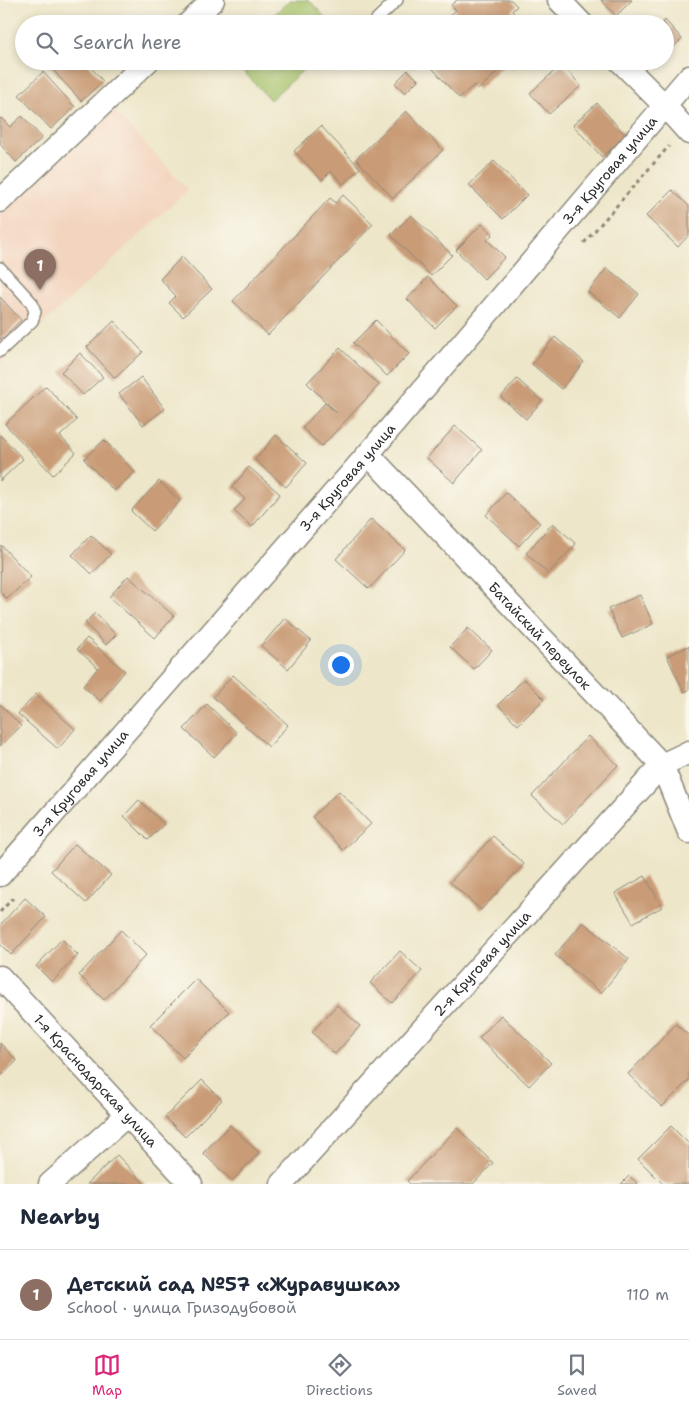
<!DOCTYPE html>
<html lang="en">
<head>
<meta charset="utf-8">
<style>
  body { margin:0; font-family:"Shantell Sans",sans-serif; background:#f2f2f3; color:#1f2937 }
  .you { position:absolute; left:340px; top:664px; width:18px; height:18px; margin:-12px; border:4px solid #fff; border-radius:50%; background:#1a73e8; box-shadow:0 0 0 8px #1a73e833 }
  .badge { display:grid; place-items:center; width:32px; height:32px; border-radius:50%; background:#db2777; color:#fff; font-size:16px; font-weight:700 }
  .pin { position:absolute; translate:-50% -41px; filter:drop-shadow(0 1px 2px #0008) }
  .pin::after { content:''; position:absolute; top:26px; width:18px; height:15px; background:inherit; clip-path:polygon(0 0,100% 0,50% 100%) }
  .list { margin:0; padding:0; list-style:none }
  h2 { display:flex; justify-content:space-between; align-items:center; height:65px; margin:0; padding:0 20px; font-size:21px }
  h2 small { font-size:16px; font-weight:400; color:#747a83 }
  .list li { display:grid; grid-template-columns:32px 1fr auto; gap:15px; align-items:center; box-sizing:border-box; height:90px; padding:0 20px; border-top:1px solid #e0e1e3 }
  .list b { display:block; font-size:19px; white-space:nowrap }
  .list p { margin:0; font-size:16px; white-space:nowrap; color:#747a83 }
  .list em { font-size:16px; font-style:normal; color:#747a83 }
  .icon { flex:none; width:28px; height:28px; fill:none; stroke:currentColor; stroke-width:2; stroke-linecap:round; stroke-linejoin:round }
  .map { position:relative; flex:none; width:689px; height:1184px; overflow:hidden }
  .search { position:absolute; background:#fff; box-shadow:0 2px 8px #0003; left:15px; right:15px; top:15px; height:55px; display:flex; align-items:center; gap:12px; box-sizing:border-box; padding:0 18px; border-radius:28px; color:#747a83; font-size:19px }
  .sheet { height:155px; background:#fff }
  nav { display:flex; justify-content:space-around; align-items:center; box-sizing:border-box; height:70px; border-top:1px solid #e0e1e3; background:#fff; font-size:14px; color:#747a83 }
  nav a { display:grid; justify-items:center; gap:2px }
  nav .on { color:#db2777 }
  .map>svg:first-child { display:block }
  .built { fill:#f3d4be }
  .green { fill:#a6c269; stroke:#68764a }
  .building { fill:#c99b76 }
  .lines { fill:none; stroke-linecap:round; stroke-linejoin:round }
  .lane-casing { stroke:#8c887a; stroke-width:14 }
  .street-casing { stroke:#8c887a; stroke-width:25 }
  .path { stroke:#8c887a; stroke-width:3; stroke-dasharray:4 4; stroke-linecap:butt }
  .lane { stroke:#fff; stroke-width:11 }
  .street { stroke:#fff; stroke-width:22 }
  .labels { text-anchor:middle; dominant-baseline:central; stroke-width:4.5; stroke-linejoin:round; paint-order:stroke }
  .street-label { font-size:14px; fill:#2b2b2b; stroke:#fbf7ec }
</style>
</head>
<body>
<div class="map">
<svg width="689" height="1184" viewBox="0 0 689 1184">
  <rect width="100%" height="100%" fill="#fbf7ec"/>
  <filter id="ink" filterUnits="userSpaceOnUse"><feTurbulence type="fractalNoise" baseFrequency=".02" numOctaves="2"/><feDisplacementMap in="SourceGraphic" scale="10" xChannelSelector="R" yChannelSelector="G"/><feConvolveMatrix kernelMatrix="1 2 1 2 8 2 1 2 1" color-interpolation-filters="sRGB"/></filter>
  <filter id="wash" filterUnits="userSpaceOnUse"><feTurbulence type="fractalNoise" baseFrequency=".0096" numOctaves="4" result="noise"/><feDisplacementMap in="SourceGraphic" scale="20" xChannelSelector="R" yChannelSelector="G"/><feGaussianBlur stdDeviation="1.12" result="paint"/><feColorMatrix in="noise" values="0 0 0 0 0 0 0 0 0 0 0 0 0 0 0 0 0 1.4 0 .05"/><feComposite in="paint" operator="in"/></filter>
  <g filter="url(#wash)">
    <rect width="100%" height="100%" fill="#ede6c9"/>
    <path class="built" d="M114,110l74,80 -188,174v-148z"/>
    <path class="green" d="M290,0h19l22,24h-67z
      M234,61h79l-43,39z"/>
    <g id="blocks">
      <path class="building" d="M457,0h54l6,6 -5,5 12,13h-83l15,-14 -5,-5z
        M601,0h31l-16,16z
        M665,20l17,19 -17,16v-31h-3z
        M45,61h40l18,20 -22,20z
        M426,61h94l-8,8 -6,-5 -28,26 -4,-5 -15,13z
        M562,64l19,22 -32,28 -19,-21z
        M408,70l10,10 -13,13 -10,-10z
        M43,72l32,35 -24,22 -32,-34z
        M597,103l29,33 -24,21 -29,-32z
        M406,111l37,39 -50,48 -37,-39z
        M22,116l20,22 -26,24 -16,-18v-25l1,-1 9,9z
        M321,126l39,42 -17,16 -12,-13 -9,9 -28,-29z
        M494,161l33,34 -24,24 -34,-34z
        M672,190l17,16v29l-11,12 -32,-31z
        M343,195l30,29 -105,111 -35,-34 97,-103 6,5z
        M411,215l41,40 -21,21 -40,-41z
        M482,224l11,10 -6,6 18,17 -21,22 -28,-29z
        M182,257l30,32 -29,28 -14,-14 7,-7 -16,-17z
        M607,268l32,26 -19,24 -32,-26z
        M428,277l29,29 -22,22 -28,-29z
        M0,297l21,23 -21,20z
        M376,320l33,34 -22,22 -34,-33z
        M114,321l29,31 -28,26 -28,-31z
        M555,337l29,25 -23,27 -29,-25z
        M340,348l39,37 -57,61 -20,-18 23,-25 12,10 -30,-30z
        M80,353l23,24 -20,18 -22,-23z
        M141,377l24,32 -22,16 -24,-31z
        M517,379l25,22 -16,18 -25,-22z
        M46,386l31,34 -17,16 16,17 -23,22 -48,-51z
        M455,426l27,24 -28,33 -27,-25z
        M0,435l23,24 -23,22z
        M276,435l31,28 -21,24 -31,-27z
        M104,440l31,32 -21,19 -30,-32z
        M249,467l31,27 -28,33 -18,-16 11,-12 -13,-12z
        M159,481l21,20 -28,30 -21,-20z
        M506,493l34,30 -21,23 -33,-31z
        M371,519l34,31 -36,39 -33,-30z
        M553,523l23,21 -28,30 -22,-21z
        M91,535l20,19 -19,20 -20,-19z
        M1,545l30,32 -24,22 -7,-7z
        M128,576l46,40 -19,22 -46,-41z
        M640,595l13,29 -31,14 -14,-29z
        M95,613l21,22 -10,10 -21,-22z
        M285,618l26,23 -23,28 -27,-23z
        M468,628l24,22 -18,19 -24,-22z
        M87,638l38,33 -25,30 -17,-15 15,-18 -21,-19z
        M689,646v44l-5,2 -17,-36z
        M233,675l55,50 -19,22 -56,-50z
        M524,679l20,20 -26,26 -20,-20z
        M36,694l39,35 -17,20 -40,-35z
        M0,704l21,22 -21,20z
        M207,704l30,29 -23,24 -30,-28z
        M588,736l30,29 -55,59 -31,-28z
        M339,791l32,33 -28,26 -31,-33z
        M139,800l25,24 -16,16 -24,-24z
        M493,836l31,28 -43,46 -31,-28z
        M75,844l36,31 -25,28 -35,-32z
        M645,876l17,31 -29,16 -18,-30z
        M25,898l21,19 -35,38 -11,-11v-19z
        M583,922l46,37 -28,34 -46,-38z
        M121,930l25,25 -42,45 -25,-25z
        M62,939l16,16 -26,27 -16,-16z
        M400,951l22,20 -30,32 -22,-20z
        M196,979l33,33 -46,46 -33,-33z
        M337,1005l23,21 -25,28 -23,-22z
        M501,1015l50,48 -22,23 -50,-48z
        M676,1024l13,12v44l-27,27 -34,-33z
        M0,1043l17,18 -17,16z
        M202,1080l20,20 -37,37 -20,-20z
        M230,1125l29,28 -27,28 -29,-28z
        M671,1126l18,18v40h-26l-25,-25z
        M457,1128l36,35 -20,21h-63l-3,-3z
        M117,1155l28,29h-58z
        M629,1176l9,8h-17z"/>
    </g>
  </g>
  <g filter="url(#ink)">
    <use href="#blocks" fill-opacity="0" stroke="#8c887a" stroke-width="1"/>
    <g class="lines">
      <defs>
        <path id="lane" d="M377,19l20,-19
          M0,268l32,35 3,9 -3,9 -32,30"/>
        <g id="street">
          <path d="M559,0l23,24"/>
          <path d="M188,24l25,-24"/>
          <path d="M620,61l44,44 25,28"/>
          <path d="M0,201l148,-140"/>
          <path id="s1" d="M368,454l294,311 27,67"/>
          <path id="s2" d="M0,875l368,-421 321,-377"/>
          <path id="s3" d="M0,977l191,207"/>
          <path d="M50,1184l77,-69"/>
          <path id="s4" d="M282,1184l380,-419 27,-13"/>
        </g>
      </defs>
      <use href="#lane" class="lane-casing"/>
      <use href="#street" class="street-casing"/>
      <path class="path" d="M584,243l85,-97
        M0,912l13,-14"/>
      <use href="#lane" class="lane"/>
      <use href="#street" class="street"/>
    </g>
  </g>
  <g class="labels">
    <g class="street-label">
      <text stroke="none"><textPath href="#s2" startOffset="932">3-я Круговая улица</textPath></text>
      <text stroke="none"><textPath href="#s2" startOffset="528">3-я Круговая улица</textPath></text>
      <text stroke="none"><textPath href="#s1" startOffset="250">Батайский переулок</textPath></text>
      <text stroke="none"><textPath href="#s2" startOffset="122">3-я Круговая улица</textPath></text>
      <text stroke="none"><textPath href="#s4" startOffset="298">2-я Круговая улица</textPath></text>
      <text stroke="none"><textPath href="#s3" startOffset="141">1-я Краснодарская улица</textPath></text>
    </g>
  </g>
</svg>
<div class="you"></div>
<div class="pin badge" style="left:40px;top:290px;background:#8d6e63">1</div>
<div class="search"><svg class="icon" aria-label="search" viewBox="0 0 24 24"><circle cx="10" cy="10" r="6"/><path d="M15 15l6 6"/></svg>Search here</div>
</div>
<section class="sheet">
<h2>Nearby<small></small></h2>
<ul class="list">
<li><span class="badge" style="background:#8d6e63">1</span><div><b>Детский сад №57 «Журавушка»</b><p>School · улица Гризодубовой</p></div><em>110 m</em></li>
</ul>
</section>
<nav>
<a class="on"><svg class="icon" aria-label="map" viewBox="0 0 24 24"><path d="M3 6l6-2 6 2 6-2v14l-6 2-6-2-6 2zM9 4v14M15 6v14"/></svg>Map</a>
<a><svg class="icon" aria-label="directions" viewBox="0 0 24 24"><path d="M12 3l9 9-9 9-9-9zM9 14v-3h6M13 9l2 2-2 2"/></svg>Directions</a>
<a><svg class="icon" aria-label="saved" viewBox="0 0 24 24"><path d="M7 4h10v16l-5-4-5 4z"/></svg>Saved</a>
</nav>
</body>
</html>
